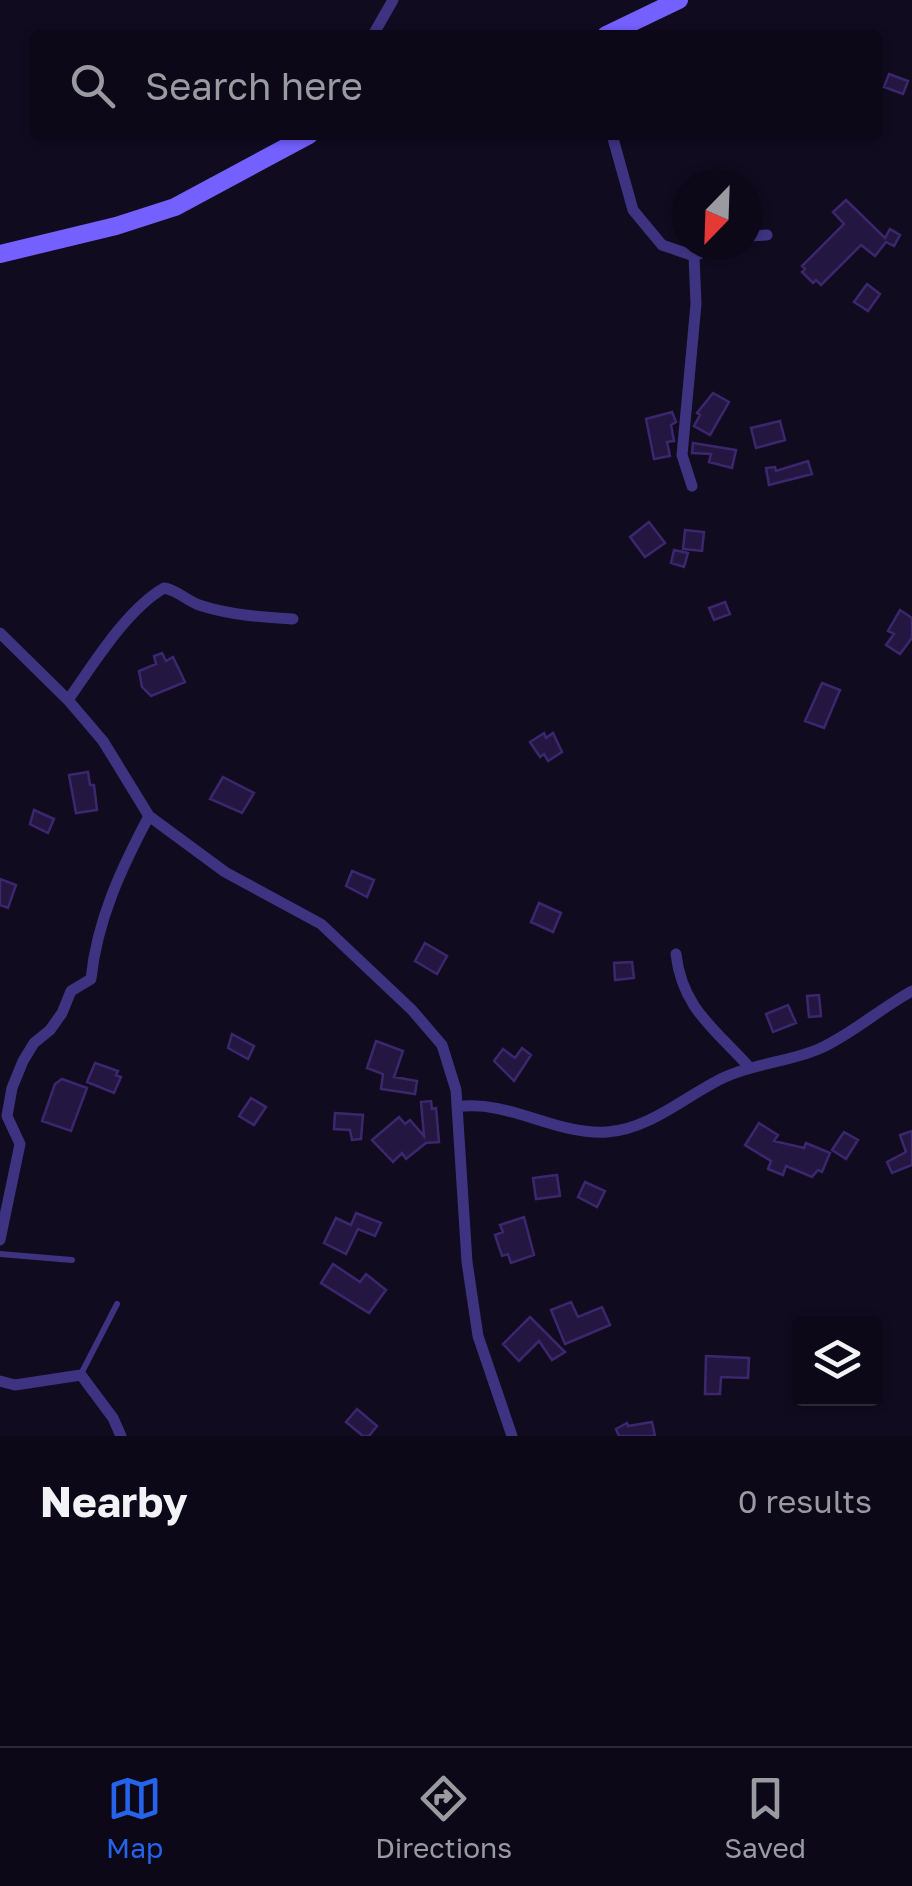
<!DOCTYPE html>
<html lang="en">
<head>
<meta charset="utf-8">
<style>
  body { margin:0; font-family:"Golos Text",sans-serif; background:#151120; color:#f1f3f6 }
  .controls { position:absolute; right:30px; bottom:30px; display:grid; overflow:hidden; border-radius:10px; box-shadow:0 2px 8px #0004 }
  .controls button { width:90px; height:90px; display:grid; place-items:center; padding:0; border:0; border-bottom:2px solid #2c2936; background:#0c0817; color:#f1f3f6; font:50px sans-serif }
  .compass { position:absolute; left:672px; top:170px; width:90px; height:90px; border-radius:50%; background:#0c0817; box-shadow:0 2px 8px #0004; rotate:203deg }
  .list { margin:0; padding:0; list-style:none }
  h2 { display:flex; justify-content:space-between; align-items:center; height:130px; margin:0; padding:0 40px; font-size:42px }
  h2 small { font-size:32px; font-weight:400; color:#9a9aa1 }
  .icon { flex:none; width:55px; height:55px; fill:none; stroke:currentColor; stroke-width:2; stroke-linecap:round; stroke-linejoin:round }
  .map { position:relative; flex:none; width:912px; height:1436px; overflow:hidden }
  .search { position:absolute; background:#0c0817; box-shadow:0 2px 8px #0004; left:30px; right:30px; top:30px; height:110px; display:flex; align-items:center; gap:25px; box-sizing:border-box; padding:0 35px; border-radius:10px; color:#9a9aa1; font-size:38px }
  .sheet { height:310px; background:#0c0817 }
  nav { display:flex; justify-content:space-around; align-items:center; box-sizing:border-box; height:140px; border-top:2px solid #2c2936; background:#0c0817; font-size:28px; color:#9a9aa1 }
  nav a { display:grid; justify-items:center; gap:5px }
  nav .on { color:#2563eb }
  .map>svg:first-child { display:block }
  .building { fill:#231640; stroke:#3c276e; stroke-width:2.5 }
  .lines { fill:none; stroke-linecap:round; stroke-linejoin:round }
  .lane { stroke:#3e3380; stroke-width:6 }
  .street { stroke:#3e3380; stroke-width:11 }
  .secondary { stroke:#7360ff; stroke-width:18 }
</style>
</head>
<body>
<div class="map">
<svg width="912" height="1436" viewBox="0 0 912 1436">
  <rect width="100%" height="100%" fill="#100b1f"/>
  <path class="building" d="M889,74l19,7 -5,13 -19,-7z
    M846,200l39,38 5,-9 10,6 -6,11 -8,-4 -11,14 -14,-11 -40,40 -5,-5 -3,3 -11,-11 3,-3 -3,-3 42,-42 -11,-12z
    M867,284l13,10 -12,17 -14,-9z
    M713,393l16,9 -19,33 -16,-9 6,-11 -3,-2z
    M672,412l4,10 -5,3 3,16 -7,1 3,14 -16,3 -8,-40z
    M780,421l5,19 -29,8 -5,-20z
    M693,443l43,7 -4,18 -23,-6 2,-8 -19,-1z
    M808,461l4,13 -43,11 -3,-17 9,-1 1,4z
    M649,522l16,21 -20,14 -15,-20z
    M685,530l19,2 -2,19 -19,-2z
    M674,550l14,3 -4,14 -13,-4z
    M725,602l5,12 -16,6 -5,-12z
    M900,610l12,8v20l-12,16 -14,-9 8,-11 -6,-3z
    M162,653l4,8 7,-4 12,25 -34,14 -9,-9 -3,-16 17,-7 -2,-8z
    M822,683l18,7 -16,38 -19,-7z
    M544,733l2,5 7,-5 9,19 -14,9 -4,-7 -4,3 -10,-15z
    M88,772l2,13h4l3,25 -21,3 -7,-38z
    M223,777l31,16 -12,20 -32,-14z
    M34,810l20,9 -6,14 -18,-9z
    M352,871l22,9 -7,17 -21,-11z
    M0,879l16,6 -8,23 -8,-3z
    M539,903l22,10 -8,19 -22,-10z
    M425,943l22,13 -10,18 -22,-13z
    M632,962l2,16 -19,2 -1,-17z
    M819,995l2,21 -12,1 -2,-21z
    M788,1005l8,18 -23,9 -7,-18z
    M232,1034l22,12 -6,13 -20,-11z
    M376,1041l27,10 -9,26 23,4 -2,13 -34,-5 2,-15 -16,-6z
    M522,1048l9,7 -17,26 -20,-20 9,-12 12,9z
    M95,1063l23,8 -2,4 5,2 -7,16 -27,-11z
    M62,1079l25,9 -16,43 -29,-10 13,-37z
    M251,1098l15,9 -12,18 -15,-9z
    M431,1101l1,8 4,-1 3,34 -13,1 -20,16 -4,-6 -9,9 -21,-22 27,-23 6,7 5,-4 14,16 -3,-34z
    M335,1113l28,2 -2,24 -9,1 -2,-10 -16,-1z
    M759,1123l19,12 -4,6 30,7 2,-5 24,10 -8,19 -4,-2 -6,7 -26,-11 -3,9 -15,-6 3,-8 -26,-16z
    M912,1131v34l-20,8 -5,-11 19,-10 -6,-17z
    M844,1132l14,8 -12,19 -14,-9z
    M557,1175l3,21 -24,3 -3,-21z
    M585,1182l20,9 -8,16 -19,-10z
    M356,1213l25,10 -6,13 -17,-7 -12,25 -22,-11 12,-25 15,7z
    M524,1217l10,38 -23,8 -3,-9 -6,2 -7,-21 8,-3 -3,-7z
    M333,1264l27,18 6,-8 20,16 -17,23 -48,-30z
    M571,1302l7,15 24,-10 8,18 -45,19 -14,-34z
    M530,1317l35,35 -13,8 -13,-19 -20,20 -16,-17z
    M706,1356l43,2 -1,20 -27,-1 -1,17h-15z
    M357,1409l20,17 -8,10h-6l-17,-14z
    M652,1422l3,14h-36l-3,-7 11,-6 1,3z"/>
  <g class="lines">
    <path class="lane" d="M0,1254l72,6
      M81,1374l36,-70"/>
    <path class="street" d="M373,35l20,-35
      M612,135l21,75 29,35 32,11 26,-11
      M747,236l20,-1
      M692,486l-10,-31 14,-151 -2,-48
      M0,633l68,67 35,41 46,75 76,56 96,52 91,86 30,35 14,45 11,172 11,74 34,100
      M68,700c25,-35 58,-90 96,-112 13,2 22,12 35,17 30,10 62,12 94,14
      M676,954c6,54 39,75 73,113
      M457,1107c52,-8 96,28 150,25 42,-2 81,-38 118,-55 30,-14 65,-15 96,-29 32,-15 60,-40 91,-57
      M0,1240l20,-96 -13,-28 5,-28 11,-27 11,-18 16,-13 12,-17 9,-22 20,-12c6,-59 30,-110 58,-163
      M0,1381l15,4 66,-10 32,43 8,18"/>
    <path class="secondary" d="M606,35l73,-35
      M0,254l116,-28 59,-19 134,-72"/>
  </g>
</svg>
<div class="controls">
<button><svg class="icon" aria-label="layers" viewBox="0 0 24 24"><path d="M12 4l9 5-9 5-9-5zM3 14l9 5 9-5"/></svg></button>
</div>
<svg class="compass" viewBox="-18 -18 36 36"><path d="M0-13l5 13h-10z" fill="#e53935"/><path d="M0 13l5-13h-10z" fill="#9a9aa1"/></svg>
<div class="search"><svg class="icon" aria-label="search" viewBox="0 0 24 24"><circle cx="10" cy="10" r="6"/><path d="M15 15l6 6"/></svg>Search here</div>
</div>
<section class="sheet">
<h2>Nearby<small>0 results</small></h2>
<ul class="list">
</ul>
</section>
<nav>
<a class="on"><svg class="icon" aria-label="map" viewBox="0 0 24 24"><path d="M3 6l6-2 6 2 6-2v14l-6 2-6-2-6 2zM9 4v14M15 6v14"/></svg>Map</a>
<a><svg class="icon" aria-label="directions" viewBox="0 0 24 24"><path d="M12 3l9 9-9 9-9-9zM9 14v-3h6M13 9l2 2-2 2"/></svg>Directions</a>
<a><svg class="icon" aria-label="saved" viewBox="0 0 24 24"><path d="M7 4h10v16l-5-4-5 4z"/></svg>Saved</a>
</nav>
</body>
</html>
